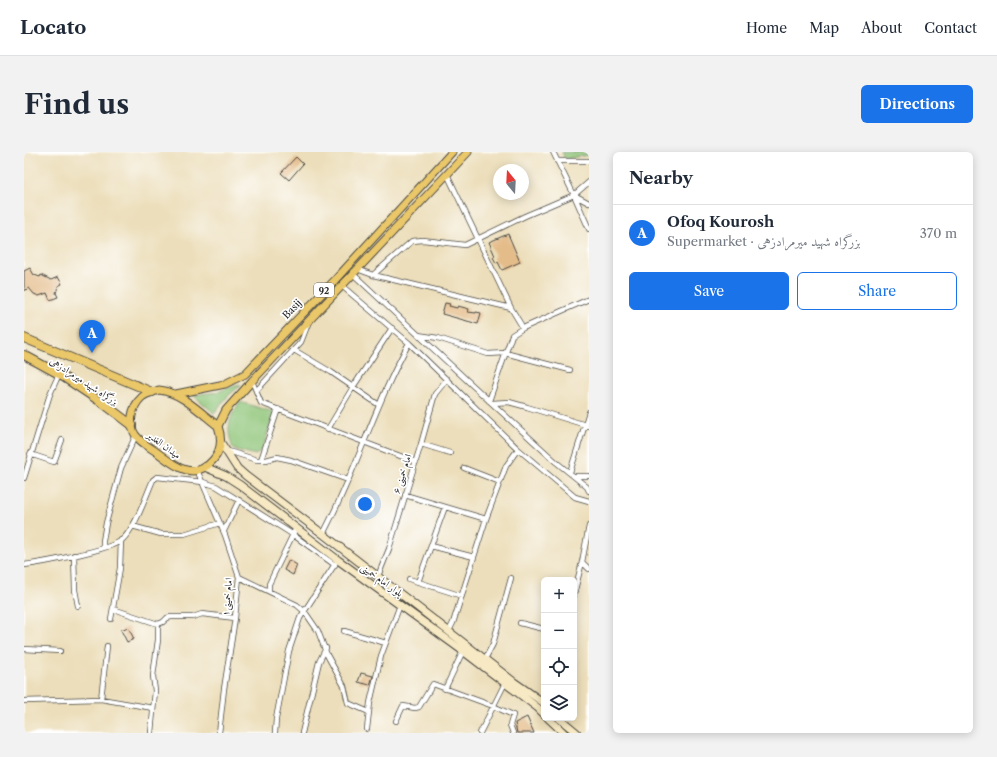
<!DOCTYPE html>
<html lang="en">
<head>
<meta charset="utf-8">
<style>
  body { margin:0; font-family:"Libre Caslon Text",Amiri,serif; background:#f2f2f3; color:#1f2937 }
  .controls { position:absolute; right:12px; bottom:12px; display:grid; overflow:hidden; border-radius:6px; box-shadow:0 2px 10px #0003 }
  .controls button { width:36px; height:36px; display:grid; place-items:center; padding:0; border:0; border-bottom:1px solid #e0e1e3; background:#fff; color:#1f2937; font:20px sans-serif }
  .compass { position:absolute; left:469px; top:12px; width:36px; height:36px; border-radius:50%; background:#fff; box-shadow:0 2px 10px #0003; rotate:342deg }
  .you { position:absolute; left:341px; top:352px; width:14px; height:14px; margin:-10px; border:3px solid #fff; border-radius:50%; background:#1a73e8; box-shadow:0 0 0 6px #1a73e833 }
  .badge { display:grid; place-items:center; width:26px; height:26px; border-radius:50%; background:#1a73e8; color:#fff; font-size:13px; font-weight:700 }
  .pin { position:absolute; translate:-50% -33px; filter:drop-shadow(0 1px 2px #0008) }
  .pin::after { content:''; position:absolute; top:21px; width:14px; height:12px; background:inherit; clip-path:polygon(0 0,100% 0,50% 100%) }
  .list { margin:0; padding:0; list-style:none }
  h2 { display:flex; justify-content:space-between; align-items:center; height:52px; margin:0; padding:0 16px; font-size:17px }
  h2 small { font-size:13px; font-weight:400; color:#747a83 }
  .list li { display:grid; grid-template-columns:26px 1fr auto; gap:12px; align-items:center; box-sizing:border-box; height:56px; padding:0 16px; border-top:1px solid #e0e1e3 }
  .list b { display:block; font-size:15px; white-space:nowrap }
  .list p { margin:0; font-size:13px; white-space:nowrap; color:#747a83 }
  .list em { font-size:13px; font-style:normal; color:#747a83 }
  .actions { display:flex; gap:8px; padding:12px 16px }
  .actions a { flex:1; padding:9px 0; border:1px solid #1a73e8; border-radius:6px; text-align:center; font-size:14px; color:#1a73e8 }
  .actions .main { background:#1a73e8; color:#fff }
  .icon { flex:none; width:22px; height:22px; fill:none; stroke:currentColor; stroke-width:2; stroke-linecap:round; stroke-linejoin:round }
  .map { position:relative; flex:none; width:565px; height:581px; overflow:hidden; border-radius:6px }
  header { display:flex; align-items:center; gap:24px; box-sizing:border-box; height:56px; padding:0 20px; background:#fff; border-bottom:1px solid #e0e1e3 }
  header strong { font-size:19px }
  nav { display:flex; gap:22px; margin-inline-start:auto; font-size:14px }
  .intro { display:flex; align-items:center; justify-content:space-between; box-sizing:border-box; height:96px; padding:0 24px }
  h1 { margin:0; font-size:28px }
  .button { padding:10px 18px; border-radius:6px; background:#1a73e8; color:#fff; font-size:14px; font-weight:700 }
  main { display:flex; gap:24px; padding:0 24px }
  aside { flex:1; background:#fff; border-radius:6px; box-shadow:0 2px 10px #0003 }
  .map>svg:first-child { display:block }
  .green { fill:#8fc578; stroke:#5d7852 }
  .building { fill:#e4bc8a }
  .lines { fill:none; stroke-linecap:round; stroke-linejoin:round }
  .street-casing { stroke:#484640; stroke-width:6 }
  .secondary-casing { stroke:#484640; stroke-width:9 }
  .primary-casing { stroke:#484640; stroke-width:9 }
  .highway-casing { stroke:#484640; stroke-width:10 }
  .street { stroke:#fff; stroke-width:4.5 }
  .secondary { stroke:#f7e9c3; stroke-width:7 }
  .primary { stroke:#eac769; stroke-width:7 }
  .highway { stroke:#eac769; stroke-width:8 }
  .labels { text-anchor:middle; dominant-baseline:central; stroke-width:3.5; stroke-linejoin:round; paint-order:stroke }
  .shield { fill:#fff; stroke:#6b6b6b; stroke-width:1 }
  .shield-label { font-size:9px; font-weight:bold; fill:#2b2b2b }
  .street-label { font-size:10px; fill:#2b2b2b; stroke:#fff }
</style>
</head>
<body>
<header>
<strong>Locato</strong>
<nav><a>Home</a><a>Map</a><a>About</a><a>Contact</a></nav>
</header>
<div class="intro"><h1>Find us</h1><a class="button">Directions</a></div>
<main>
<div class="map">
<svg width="565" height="581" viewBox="0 0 565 581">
  <rect width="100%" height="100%" fill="#fff"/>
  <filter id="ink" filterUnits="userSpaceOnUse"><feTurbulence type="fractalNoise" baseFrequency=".025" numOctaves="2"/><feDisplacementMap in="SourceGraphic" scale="8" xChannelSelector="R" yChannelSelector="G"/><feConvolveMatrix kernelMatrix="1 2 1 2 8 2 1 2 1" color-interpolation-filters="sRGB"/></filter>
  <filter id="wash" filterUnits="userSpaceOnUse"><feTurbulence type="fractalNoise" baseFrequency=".012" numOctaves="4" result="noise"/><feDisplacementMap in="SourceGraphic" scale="16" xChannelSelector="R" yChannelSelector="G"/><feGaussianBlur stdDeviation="0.9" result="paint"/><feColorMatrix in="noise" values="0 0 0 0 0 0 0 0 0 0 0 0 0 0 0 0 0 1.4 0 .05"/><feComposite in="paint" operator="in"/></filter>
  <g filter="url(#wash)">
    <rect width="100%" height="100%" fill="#ecdeba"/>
    <path class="green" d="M538,0h27v3l-24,4z
      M216,232v2l-11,9 -15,18 -21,-18 24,-3z
      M216,250l34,10 -11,36 -7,7 -23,-6c-7,-21 -5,-29 7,-47z"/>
    <g id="blocks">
      <path class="building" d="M272,5l7,7 -14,16 -8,-7z
        M484,82l12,28 -18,8 -4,-8 -2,1 -3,-6 2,-1 -6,-14z
        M6,116l4,7 6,2 1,-2 10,5 7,-3 4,7 -4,2 -2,7 2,4 -8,3 -3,-7 -8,3 -5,-2 -5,-6 -5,3v-20z
        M421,151l5,1 -1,2 8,2 1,-2 11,3 -1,3 8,1v-1l5,1 -3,11 -36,-10z
        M265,408l8,5 -4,10 -9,-5z
        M104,475l6,12 -7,3 -6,-12z
        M337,521l12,3 -3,9 -12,-3z
        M503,565l7,16h-17l-2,-10z"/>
    </g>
  </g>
  <g filter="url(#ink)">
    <use href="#blocks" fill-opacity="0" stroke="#484640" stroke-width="1"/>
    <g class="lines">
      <defs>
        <path id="street" d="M529,0l21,43 15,34
          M533,9h32
          M423,22l64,134
          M550,43l15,8
          M333,117l16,6 138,33 12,20
          M329,122l118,110 85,78 31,25 2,4
          M349,123l39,-34 11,-1 42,5 60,-29 49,-21 15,-13
          M318,134l67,57 109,106 57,48 14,4
          M394,183l20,3 50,16 17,-1 65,17
          M270,198l37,22 48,33
          M228,229l9,22 155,59
          M233,238l44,-48 7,-18
          M465,249l23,-66 11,-7 66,-29
          M468,251l17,-1 18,5 62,19
          M304,277l25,-42 39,-59
          M397,292l29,9
          M201,298l32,10h9l11,-3 14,3 57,20
          M6,302l24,8 8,-22
          M237,308l17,-51
          M440,316l36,14
          M173,318l28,65 14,42 -4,41 -11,71 -5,44
          M546,320l19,-60
          M551,324h14
          M0,326l26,-84 9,-20
          M381,343l81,24
          M108,374l29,8h23l36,-11
          M200,379l15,-31
          M299,382c33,-62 52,-130 86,-191
          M407,394l43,11
          M79,396v-7l3,-18 15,-55 15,-33
          M50,403l1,35 3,16
          M558,410l7,7
          M0,413c17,-2 86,-15 98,-25 14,-13 23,-42 31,-60l4,-3 46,5 13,4 76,48 43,31
          M354,424l11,-27 32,-105 14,-50 12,-15
          M215,425l58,28 8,7 13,19 9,24 17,31 4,17 21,9
          M385,427l53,17
          M394,430l27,-75
          M245,439v-7l27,-56
          M550,442l8,-32 7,-36
          M89,457l45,15 5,-2 4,-4 4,-1h22l9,-3 33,4
          M87,467l9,-51 1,-28
          M496,471l24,6
          M320,479l42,12
          M425,479l4,-8 33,-104 20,-53 12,-17
          M0,497l36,2
          M461,507l8,-15 18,-66
          M421,537l18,-38
          M77,547l6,-53
          M0,549l77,-2 52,9
          M372,569l7,-15 12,2 4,-1 14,-23 60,22 20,9 -3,10 3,8
          M343,577l3,-26 11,-47 19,-51
          M127,581l4,-42 -2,-15 5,-36v-16
          M251,581l1,-14 13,-68 11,-33 35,-54
          M278,581l17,-71 7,-14
          M456,581l25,-50"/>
        <path id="secondary" d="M197,291l16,25 9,8 77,58 191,148 30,21
          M181,315l21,9 14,9 98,75 125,91 75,57 6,6
          M524,566l16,15
          M535,566l18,15"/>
        <path id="primary" d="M135,238c22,2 42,23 59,36 4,12 4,24 -5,34 -19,22 -38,6 -55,-7 -7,-5 -15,-9 -20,-15 -11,-11 -7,-31 4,-41 5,-4 12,-5 17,-7z
          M152,242l49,-10 20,-10 90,-94 117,-128
          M194,274l8,-16 26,-29 216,-229"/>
        <path id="highway" d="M0,186l128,54
          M0,203l35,19 45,30 28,21"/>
      </defs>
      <use href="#street" class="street-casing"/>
      <use href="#secondary" class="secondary-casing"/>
      <use href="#primary" class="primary-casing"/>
      <use href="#highway" class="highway-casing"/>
      <use href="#street" class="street"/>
      <use href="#secondary" class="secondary"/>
      <use href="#primary" class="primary"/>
      <use href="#highway" class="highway"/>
    </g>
  </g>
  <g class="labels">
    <rect class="shield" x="290" y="131" width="20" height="14" rx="3"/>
    <g class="shield-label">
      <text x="300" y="138">92</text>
    </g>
    <g class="street-label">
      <text transform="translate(268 157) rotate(-46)">Basij</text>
      <text transform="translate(60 229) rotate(33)">بزرگراه شهید میرمرادزهی</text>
      <text transform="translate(140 293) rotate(36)">میدان الغدیر</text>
      <text transform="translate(378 322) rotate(-72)">امام خمینی ۶</text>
      <text transform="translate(358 428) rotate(36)">بلوار امام خمینی</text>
      <text transform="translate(203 445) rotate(-85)">امام خمینی۱</text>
    </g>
  </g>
</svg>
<div class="controls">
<button>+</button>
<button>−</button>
<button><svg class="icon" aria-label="locate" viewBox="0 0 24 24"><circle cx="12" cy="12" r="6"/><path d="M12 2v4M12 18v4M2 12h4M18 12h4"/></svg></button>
<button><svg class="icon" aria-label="layers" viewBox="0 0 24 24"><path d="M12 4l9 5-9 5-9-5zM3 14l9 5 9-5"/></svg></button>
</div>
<svg class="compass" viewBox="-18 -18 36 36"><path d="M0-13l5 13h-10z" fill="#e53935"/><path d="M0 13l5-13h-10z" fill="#747a83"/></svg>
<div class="you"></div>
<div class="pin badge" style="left:68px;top:201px">A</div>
</div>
<aside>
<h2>Nearby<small></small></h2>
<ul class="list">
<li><span class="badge">A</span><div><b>Ofoq Kourosh</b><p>Supermarket · بزرگراه شهید میرمرادزهی</p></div><em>370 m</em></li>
</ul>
<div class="actions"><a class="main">Save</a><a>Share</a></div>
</aside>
</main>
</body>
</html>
